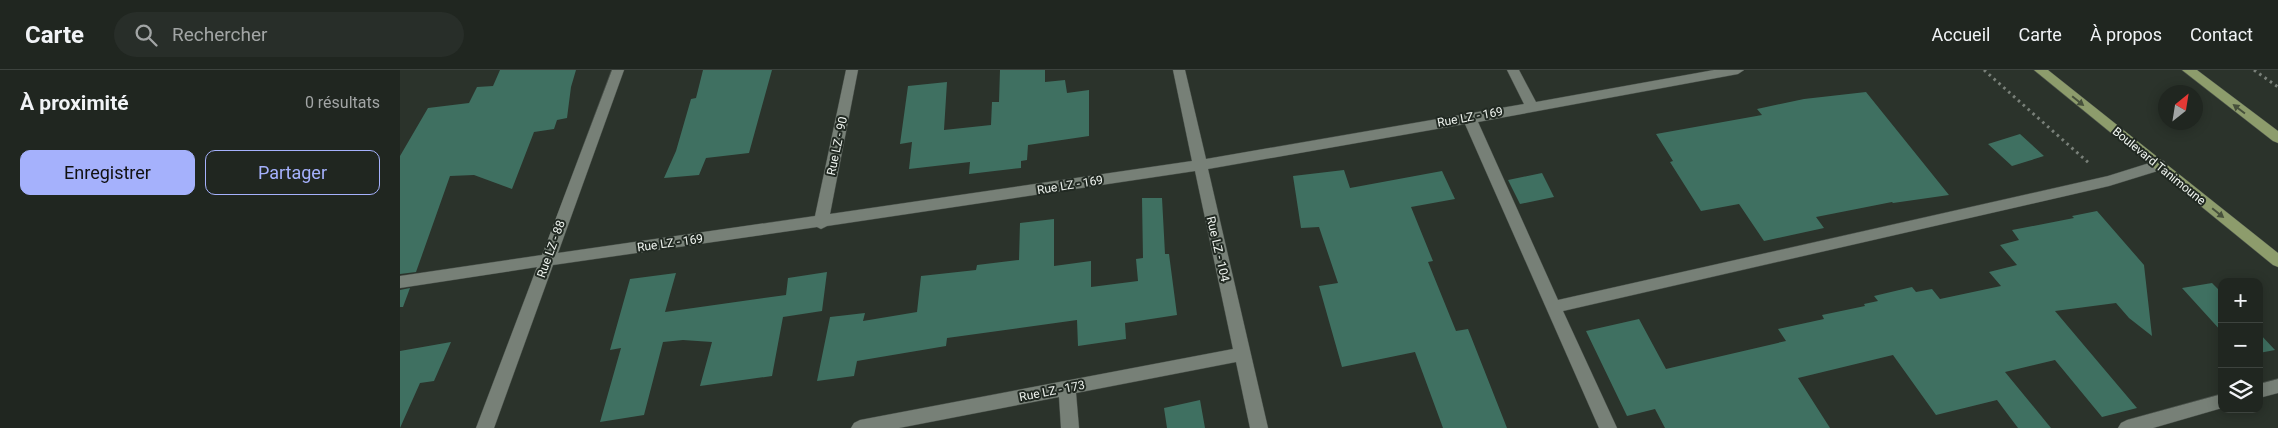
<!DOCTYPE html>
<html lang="fr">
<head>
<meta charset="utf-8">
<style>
  body { margin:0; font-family:Roboto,sans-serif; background:#282e29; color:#f1f3f6 }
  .controls { position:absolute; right:15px; bottom:15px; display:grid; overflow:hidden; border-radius:10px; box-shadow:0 2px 12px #0003 }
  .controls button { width:45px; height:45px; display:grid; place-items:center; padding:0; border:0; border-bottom:1px solid #3d433e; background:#202620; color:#f1f3f6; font:25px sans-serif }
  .compass { position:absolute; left:1758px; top:15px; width:45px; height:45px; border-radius:50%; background:#202620; box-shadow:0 2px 12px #0003; rotate:30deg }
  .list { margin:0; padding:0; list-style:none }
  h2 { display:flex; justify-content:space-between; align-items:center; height:65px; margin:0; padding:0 20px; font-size:21px }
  h2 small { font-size:16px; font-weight:400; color:#a2a5a5 }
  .actions { display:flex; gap:10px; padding:15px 20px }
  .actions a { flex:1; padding:11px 0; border:1px solid #a5b1fc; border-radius:10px; text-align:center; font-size:18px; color:#a5b1fc }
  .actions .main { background:#a5b1fc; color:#111 }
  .icon { flex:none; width:28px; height:28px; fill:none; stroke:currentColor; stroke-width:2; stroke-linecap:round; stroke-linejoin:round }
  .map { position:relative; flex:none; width:1878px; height:358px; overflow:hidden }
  header { display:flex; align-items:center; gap:30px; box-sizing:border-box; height:70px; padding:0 25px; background:#202620; border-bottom:1px solid #3d433e }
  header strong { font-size:24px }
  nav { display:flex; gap:28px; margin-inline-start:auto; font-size:18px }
  .search { width:350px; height:45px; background:#282e29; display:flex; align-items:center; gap:12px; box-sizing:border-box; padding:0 18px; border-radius:28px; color:#a2a5a5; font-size:19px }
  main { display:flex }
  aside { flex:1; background:#202620 }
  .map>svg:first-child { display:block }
  .building { fill:#3f7061 }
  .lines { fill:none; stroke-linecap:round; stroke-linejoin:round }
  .minor-casing { stroke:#484f49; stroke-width:1 }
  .major-casing { stroke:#484f49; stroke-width:1 }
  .path { stroke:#798079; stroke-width:3; stroke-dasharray:2.5 4; stroke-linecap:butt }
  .minor { fill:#778077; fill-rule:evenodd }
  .major { fill:#8d9c6c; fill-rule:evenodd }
  .oneway { fill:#47513c }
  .labels { text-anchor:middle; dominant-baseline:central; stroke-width:4; stroke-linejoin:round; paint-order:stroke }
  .street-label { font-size:12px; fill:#eff4ef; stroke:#212922 }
</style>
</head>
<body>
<header>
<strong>Carte</strong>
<div class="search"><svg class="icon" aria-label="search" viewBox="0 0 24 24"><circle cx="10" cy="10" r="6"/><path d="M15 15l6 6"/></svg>Rechercher</div>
<nav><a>Accueil</a><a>Carte</a><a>À propos</a><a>Contact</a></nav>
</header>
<main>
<aside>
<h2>À proximité<small>0 résultats</small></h2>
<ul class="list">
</ul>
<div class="actions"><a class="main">Enregistrer</a><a>Partager</a></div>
</aside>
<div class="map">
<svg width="1878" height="358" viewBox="0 0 1878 358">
  <rect width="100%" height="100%" fill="#2b332b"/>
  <path class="building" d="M100,0h76l-5,17 -4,31 -10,2 -3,9 -20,3 -22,57 -38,-14 -24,1 -34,96 -16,2v-118l28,-48 41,-5 8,-16 16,-1z
    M303,0h69l-23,83 -43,5 -7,17 -35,3 12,-27 15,-52 5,-1z
    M600,0h45v12l20,-2 2,13 22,-3v46l-61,9 -1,15 -6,1v7l-52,6 1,-12 -61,7 3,-27 -12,2 8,-58 39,-4 -3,48 47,-5 1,-23h7z
    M1466,22l83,103 -56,8 -1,-1 -76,15 8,11 -60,13 -25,-37 -38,7 -31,-49 3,-1 -17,-27 106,-19 -5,-6 47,-10z
    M1620,64l24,22 -32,10 -24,-22z
    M944,100l6,18 92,-17 13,28 -44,8 22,54 -5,1 28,69 12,-2 39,99h-64l-28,-76 -73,15 -23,-81 19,-3 -19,-56 -18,1 -8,-52z
    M1142,103l12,24 -34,7 -12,-24z
    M742,128h20l3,56h4l8,61 -52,8 1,16 -48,7 -1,-26 -130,18 -1,8 -89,15 -3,15 -37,5 13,-64 35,-4 -2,8 54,-9 4,-36 55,-6 1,-5 42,-5 1,-37 34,-4v47l37,-5v26l47,-6 -2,-22 7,-1z
    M1697,141l47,54 8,71 -23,-18 -13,-15 -61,8 82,97 -35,9 -47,-57 -50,12 46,56h-33l-21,-28 -61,15 -43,-60 -95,23 32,50h-165l-10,-19 -28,7 -41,-85 53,-12 27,50 120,-28 -8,-12 46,-10 -2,-4 43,-9 -1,-2 14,-3 -4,-5 38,-9 4,5 16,-3 8,10 61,-13 -12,-14 28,-7 -17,-20 19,-5 -7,-10 62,-12 -2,-2z
    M427,202l-5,39 -39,6 -11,59 -72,10 12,-44 -29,-2 -20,2 -19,73 -44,7 21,-74 -11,2 20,-71 46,-6 -11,39 121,-17 2,-17z
    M1812,213l10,10v39l-40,-44z
    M10,218l-7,19h-3v-17z
    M1859,263l16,17 -16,3z
    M51,272l-17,39 -14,2 -20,45v-77z
    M800,330l5,28h-38l-3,-20z"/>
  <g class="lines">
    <defs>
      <path id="minor" d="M212,0h12l-66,183 257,-37 31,-146h12l-28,144 362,-53 -19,-91h12l21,89 318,-55 -17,-34h12l17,32 178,-32h30l-6,4 -260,48 80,178 550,-124 51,-16 5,1 2,4 -2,4 -55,17 -546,125 54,117h-18l-134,-304 -257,45 60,259h-18l-14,-66 -160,31 3,35h-18l-2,-31 -160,31h-48l3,-5 6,-3 373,-71 -38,-178 -368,55 -6,3 -4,-2 -264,38 -59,163h-18l61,-161 -137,21v-12l142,-21z
        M1878,309v14l-19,5v-14z
        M1822,324v14l-69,20h-35l3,-5 6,-3z"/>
      <path id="major" d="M1634,0h14l230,183v14l-5,-2z
        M1782,0h15l81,61v12l-5,-2z"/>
    </defs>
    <use href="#minor" class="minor-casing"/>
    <use href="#major" class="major-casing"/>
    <path class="path" d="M1584,0l106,94
      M1854,0l24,17"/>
    <use href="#minor" class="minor"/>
    <use href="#major" class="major"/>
  </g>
  <defs><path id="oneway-solid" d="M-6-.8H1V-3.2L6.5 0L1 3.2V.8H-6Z" transform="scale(1.25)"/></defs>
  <g class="oneway">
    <use href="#oneway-solid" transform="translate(1678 31) rotate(39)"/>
    <use href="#oneway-solid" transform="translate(1839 39) rotate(-143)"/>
    <use href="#oneway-solid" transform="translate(1818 143) rotate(39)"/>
  </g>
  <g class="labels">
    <g class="street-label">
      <text transform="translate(1070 47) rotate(-10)">Rue LZ - 169</text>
      <text transform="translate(437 76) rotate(-78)">Rue LZ - 90</text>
      <text transform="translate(1759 96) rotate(39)">Boulevard Tanimoune</text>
      <text transform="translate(670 115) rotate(-9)">Rue LZ - 169</text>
      <text transform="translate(270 173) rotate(-8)">Rue LZ - 169</text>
      <text transform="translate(151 179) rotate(-70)">Rue LZ - 88</text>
      <text transform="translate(818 179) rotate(77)">Rue LZ - 104</text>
      <text transform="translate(652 321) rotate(-11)">Rue LZ - 173</text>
    </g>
  </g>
</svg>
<div class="controls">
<button>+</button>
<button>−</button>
<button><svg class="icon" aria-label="layers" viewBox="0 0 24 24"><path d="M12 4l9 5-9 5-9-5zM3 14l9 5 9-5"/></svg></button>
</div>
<svg class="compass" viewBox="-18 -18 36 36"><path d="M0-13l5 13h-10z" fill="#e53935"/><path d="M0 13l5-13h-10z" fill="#a2a5a5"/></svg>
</div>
</main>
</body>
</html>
